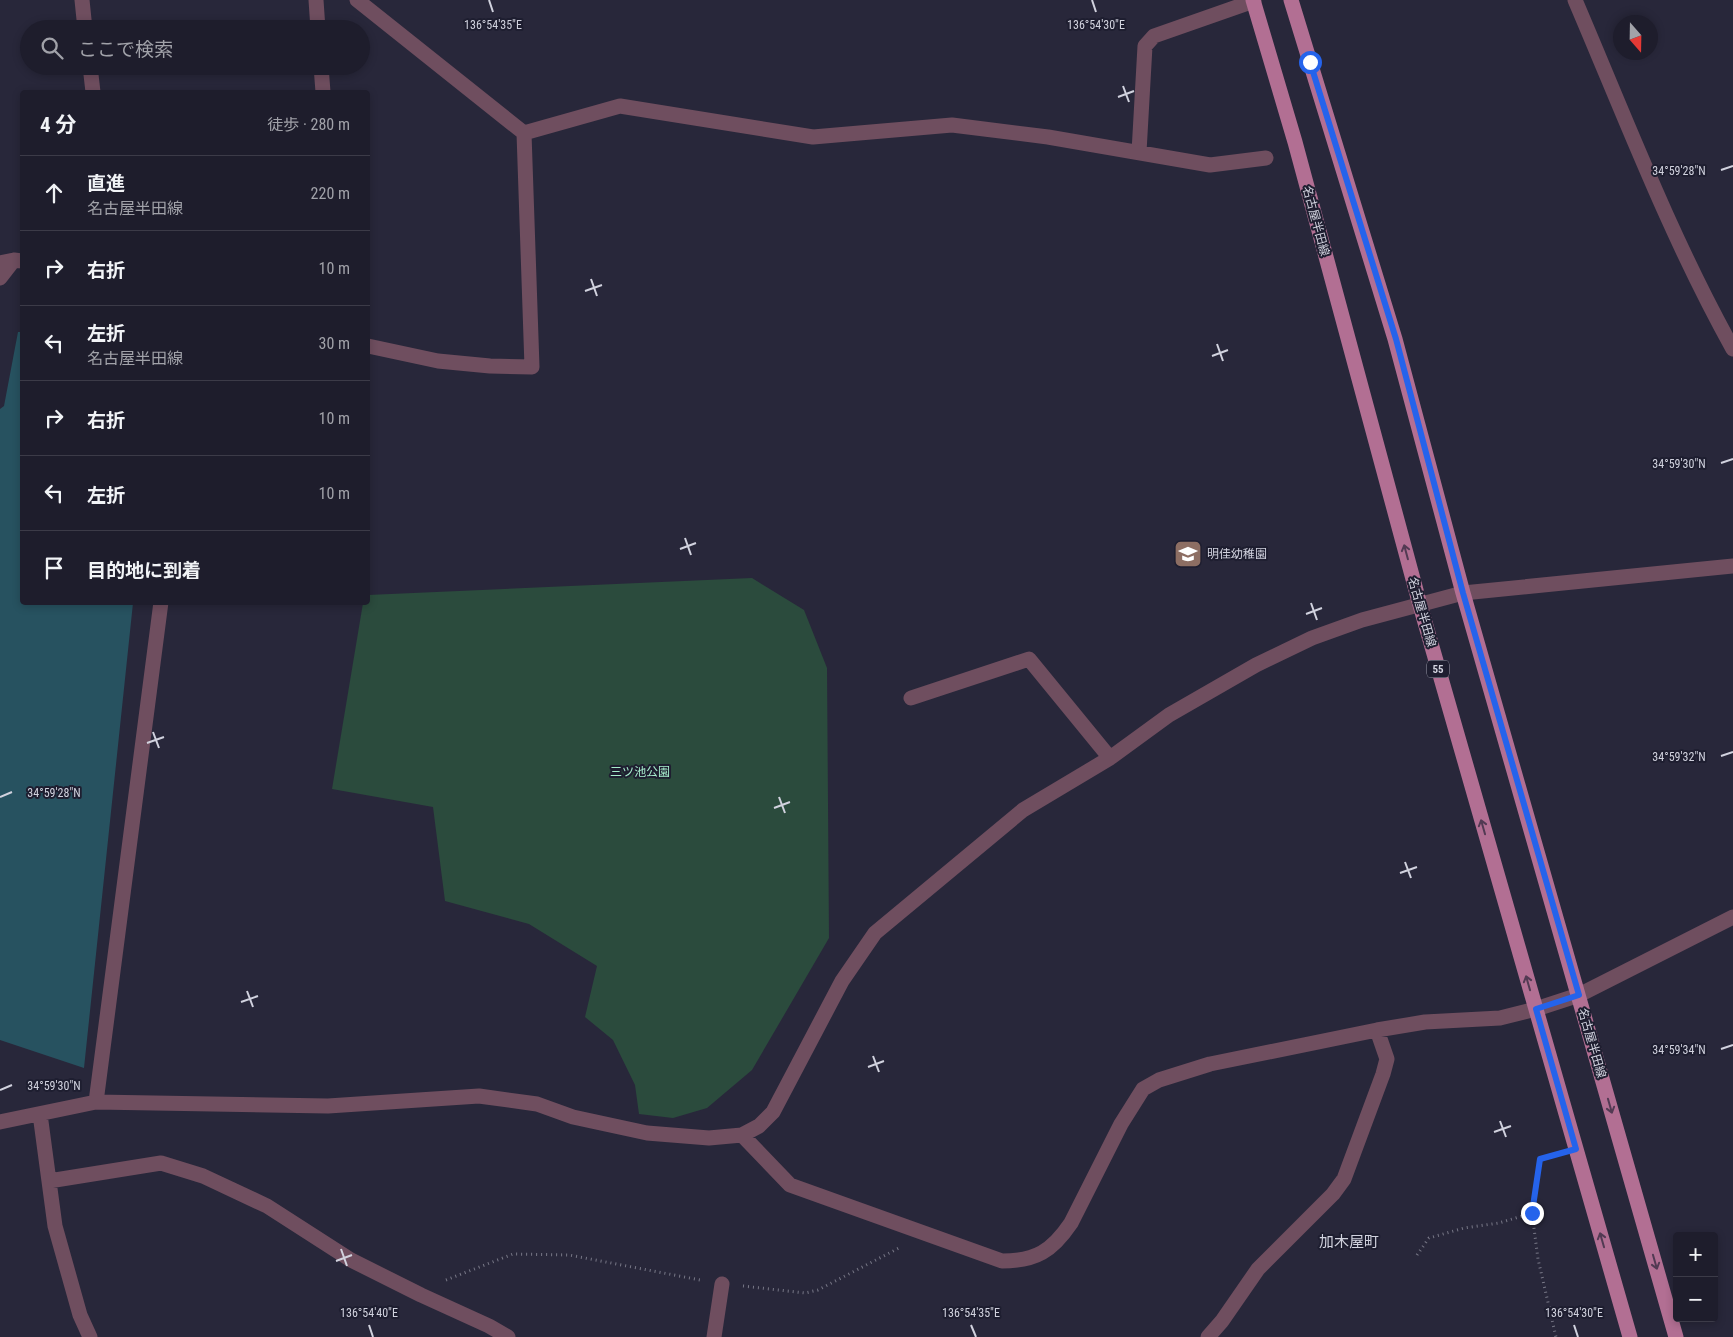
<!DOCTYPE html>
<html lang="ja">
<head>
<meta charset="utf-8">
<style>
  body { margin:0; font-family:"Roboto Condensed","Noto Sans JP",sans-serif; background:#2b2a38; color:#f1f3f6 }
  .controls { position:absolute; right:15px; bottom:15px; display:grid; overflow:hidden; border-radius:5px; box-shadow:0 2px 8px #0003 }
  .controls button { width:45px; height:45px; display:grid; place-items:center; padding:0; border:0; border-bottom:1px solid #3c3b48; background:#1e1d2c; color:#f1f3f6; font:25px sans-serif }
  .compass { position:absolute; left:1613px; top:15px; width:45px; height:45px; border-radius:50%; background:#1e1d2c; box-shadow:0 2px 8px #0003; rotate:160deg }
  .stop { position:absolute; width:15px; height:15px; margin:-11px; border:4px solid #2563eb; border-radius:50%; background:#fff }
  .stop.end { background:#2563eb; border-color:#fff; box-shadow:0 1px 5px #0008 }
  .list { margin:0; padding:0; list-style:none }
  h2 { display:flex; justify-content:space-between; align-items:center; height:65px; margin:0; padding:0 20px; font-size:21px }
  h2 small { font-size:16px; font-weight:400; color:#a1a2a9 }
  .list li { display:grid; grid-template-columns:32px 1fr auto; gap:15px; align-items:center; box-sizing:border-box; height:75px; padding:0 20px; border-top:1px solid #3c3b48 }
  .list b { display:block; font-size:19px; white-space:nowrap }
  .list p { margin:0; font-size:16px; white-space:nowrap; color:#a1a2a9 }
  .list em { font-size:16px; font-style:normal; color:#a1a2a9 }
  .icon { flex:none; width:28px; height:28px; fill:none; stroke:currentColor; stroke-width:2; stroke-linecap:round; stroke-linejoin:round }
  .map { position:relative; flex:none; width:1733px; height:1337px; overflow:hidden }
  .search { position:absolute; background:#1e1d2c; box-shadow:0 2px 8px #0003; left:20px; top:20px; width:350px; height:55px; display:flex; align-items:center; gap:12px; box-sizing:border-box; padding:0 18px; border-radius:28px; color:#a1a2a9; font-size:19px }
  .panel { position:absolute; background:#1e1d2c; box-shadow:0 2px 8px #0003; left:20px; top:90px; width:350px; height:515px; border-radius:5px }
  .map>svg:first-child { display:block }
  .green { fill:#2b4b3d }
  .water { fill:#275260 }
  .lines { fill:none; stroke-linecap:round; stroke-linejoin:round }
  .path { stroke:#787887; stroke-width:3; stroke-dasharray:1 4; stroke-linecap:butt }
  .minor { stroke:#6f4e5f; stroke-width:15 }
  .major { stroke:#b26f93; stroke-width:15 }
  .oneway { stroke:#523a53 }
  .route { stroke:#2563eb; stroke-width:6 }
  .ticks { fill:none; stroke:#d1d2de; stroke-width:2 }
  .labels { text-anchor:middle; dominant-baseline:central; stroke-width:4; stroke-linejoin:round; paint-order:stroke }
  .shield { fill:#1e1e30; stroke:#9b9caa; stroke-width:1 }
  .shield-label { font-size:11px; font-weight:bold; fill:#d1d2de }
  .street-label { font-size:12px; fill:#d1d2de; stroke:#1e1e30 }
  .poi-label { font-size:12px; fill:#d1d2de; stroke:#1e1e30; text-anchor:start }
  .park-label { font-size:12px; fill:#a7edcd; stroke:#1e1e30 }
  .quarter-label { font-size:15px; fill:#d1d2de; stroke:#1e1e30 }
  .ticks-label { font-size:12px; text-anchor:middle; fill:#d1d2de; stroke:#1e1e30; stroke-width:4; stroke-linejoin:round; paint-order:stroke }
</style>
</head>
<body>
<div class="map">
<svg width="1733" height="1337" viewBox="0 0 1733 1337">
  <rect width="100%" height="100%" fill="#28273a"/>
  <path class="green" d="M752,578l52,32 23,58 2,270 -77,132 -45,38 -34,10 -34,-4 -4,-29 -22,-45 -28,-23 12,-51 -68,-42 -84,-23 -12,-94 -101,-18 31,-186 5,-1v-7z"/>
  <path class="water" d="M18,332h4v270l111,1 -49,465 -84,-28v-631l4,-3z"/>
  <g class="lines">
    <path class="path" d="M1532,1213l6,46 18,78
      M1417,1255l12,-17 35,-10 35,-5 33,-10 8,-54 14,-4
      M446,1280l67,-26 56,1 131,25
      M743,1286l62,7 13,-3 81,-42"/>
    <path class="minor" d="M82,0l3,29
      M316,0l2,29
      M357,0l167,133 8,234 -42,-1 -52,-5 -70,-15
      M1575,0c50,117 96,238 158,349
      M90,66l3,26
      M321,66l2,26
      M524,133l96,-27 193,31 139,-12 96,12 162,28 56,-7
      M1139,152l6,-106 9,-10 100,-35
      M0,263l14,-3 8,1
      M0,278l14,-18
      M911,698l118,-39 81,99
      M96,1102l65,-500
      M40,1114l15,112 25,89 10,22
      M0,1122l96,-20 232,4 151,-10 58,8 36,13 74,16 62,5 33,-3 17,-9 14,-14 69,-131 33,-48 148,-123 87,-52 59,-43 87,-50 56,-27 50,-18 101,-27 270,-27
      M742,1135l48,50 212,76c34,0 50,-10 69,-38l50,-99 22,-35 16,-9 51,-16 167,-34 48,-8 75,-4 36,-9 43,-14 154,-78
      M49,1181l112,-18 42,13 64,30 84,54 70,35 68,31 19,11
      M714,1337l8,-53
      M1208,1337l14,-16 36,-52 75,-75 11,-15 39,-105 4,-15 -10,-29"/>
    <path class="major" d="M1253,0l42,142 125,463 210,732
      M1291,0l104,339 68,254 213,744"/>
  </g>
  <defs><path id="oneway-shaft" d="M-6 0H5M1.5-3L5.5 0L1.5 3" fill="none" stroke-width="1.6" stroke-linecap="round" stroke-linejoin="round" transform="scale(1.25)"/></defs>
  <g class="oneway">
    <use href="#oneway-shaft" transform="translate(1406 552) rotate(-105)"/>
    <use href="#oneway-shaft" transform="translate(1483 827) rotate(-106)"/>
    <use href="#oneway-shaft" transform="translate(1528 983) rotate(-106)"/>
    <use href="#oneway-shaft" transform="translate(1610 1106) rotate(74)"/>
    <use href="#oneway-shaft" transform="translate(1602 1240) rotate(-106)"/>
    <use href="#oneway-shaft" transform="translate(1655 1262) rotate(74)"/>
  </g>
  <g class="lines">
    <path class="route" d="M1310,62l86,277 67,254 116,402 -43,14 40,140 -36,10 -8,54"/>
  </g>
  <path class="ticks" d="M489,0l4,12M1092,0l4,12M1123,86l6,16M1118,97l16,-6M1721,170l12,-4M591,279l6,17M585,291l17,-6M1217,344l6,17M1212,356l16,-6M1721,463l12,-4M685,538l6,17M680,549l16,-6M1311,603l6,17M1306,614l16,-6M153,732l6,16M147,743l17,-6M1721,756l12,-4M0,797l12,-5M779,797l6,16M774,808l16,-6M1405,862l6,16M1400,873l17,-6M247,991l6,16M241,1002l17,-6M1721,1049l12,-4M873,1056l6,16M868,1067l16,-6M0,1090l12,-5M1500,1121l6,16M1494,1132l17,-6M341,1249l6,17M336,1261l16,-6M369,1325l4,12M971,1325l5,12M1574,1325l4,12"/>
  <defs>
    <symbol id="school-square" viewBox="-11 -11 22 22"><rect x="-9" y="-9" width="18" height="18" rx="4" fill="#8d6e63" stroke="#1e1e30"/><path d="M0-5L7-2L0 1L-7-2ZM-4 1L0 2.5L4 1V4Q0 6-4 4Z" fill="#fff"/></symbol>
  </defs>
  <g fill-rule="evenodd">
    <use href="#school-square" x="1172" y="538" width="32" height="32"/>
  </g>
  <g class="labels">
    <rect class="shield" x="1427" y="660.5" width="22" height="17" rx="4"/>
    <g class="shield-label">
      <text x="1438" y="669">55</text>
    </g>
    <g class="street-label">
      <text transform="translate(1316 221) rotate(75)">名古屋半田線</text>
      <text transform="translate(1422 612) rotate(74)">名古屋半田線</text>
      <text transform="translate(1592 1043) rotate(74)">名古屋半田線</text>
    </g>
    <g class="poi-label">
      <text x="1207" y="554">明佳幼稚園</text>
    </g>
    <g class="park-label">
      <text x="640" y="772">三ツ池公園</text>
    </g>
    <g class="quarter-label">
      <text x="1349" y="1242">加木屋町</text>
    </g>
  </g>
  <g class="ticks-label">
    <text x="493" y="29">136°54'35"E</text>
    <text x="1096" y="29">136°54'30"E</text>
    <text x="1679" y="175">34°59'28"N</text>
    <text x="1679" y="468">34°59'30"N</text>
    <text x="1679" y="761">34°59'32"N</text>
    <text x="54" y="797">34°59'28"N</text>
    <text x="1679" y="1054">34°59'34"N</text>
    <text x="54" y="1090">34°59'30"N</text>
    <text x="369" y="1317">136°54'40"E</text>
    <text x="971" y="1317">136°54'35"E</text>
    <text x="1574" y="1317">136°54'30"E</text>
  </g>
</svg>
<div class="controls">
<button>+</button>
<button>−</button>
</div>
<svg class="compass" viewBox="-18 -18 36 36"><path d="M0-13l5 13h-10z" fill="#e53935"/><path d="M0 13l5-13h-10z" fill="#a1a2a9"/></svg>
<div class="stop" style="left:1310px;top:62px"></div>
<div class="stop end" style="left:1532px;top:1213px"></div>
<div class="search"><svg class="icon" aria-label="search" viewBox="0 0 24 24"><circle cx="10" cy="10" r="6"/><path d="M15 15l6 6"/></svg>ここで検索</div>
<section class="panel">
<h2>4 分<small>徒歩 · 280 m</small></h2>
<ul class="list">
<li><svg class="icon" aria-label="ahead" viewBox="0 0 24 24"><path d="M12 20V5M6 11l6-6 6 6"/></svg><div><b>直進</b><p>名古屋半田線</p></div><em>220 m</em></li>
<li><svg class="icon" aria-label="right" viewBox="0 0 24 24"><path d="M7 20v-9h11M14 6l5 5-5 5"/></svg><div><b>右折</b></div><em>10 m</em></li>
<li><svg class="icon" aria-label="left" viewBox="0 0 24 24"><path d="M17 20v-9H6M10 6l-5 5 5 5"/></svg><div><b>左折</b><p>名古屋半田線</p></div><em>30 m</em></li>
<li><svg class="icon" aria-label="right" viewBox="0 0 24 24"><path d="M7 20v-9h11M14 6l5 5-5 5"/></svg><div><b>右折</b></div><em>10 m</em></li>
<li><svg class="icon" aria-label="left" viewBox="0 0 24 24"><path d="M17 20v-9H6M10 6l-5 5 5 5"/></svg><div><b>左折</b></div><em>10 m</em></li>
<li><svg class="icon" aria-label="arrive" viewBox="0 0 24 24"><path d="M6 21V4h12l-3 4 3 4H6"/></svg><div><b>目的地に到着</b></div></li>
</ul>
</section>
</div>
</body>
</html>
